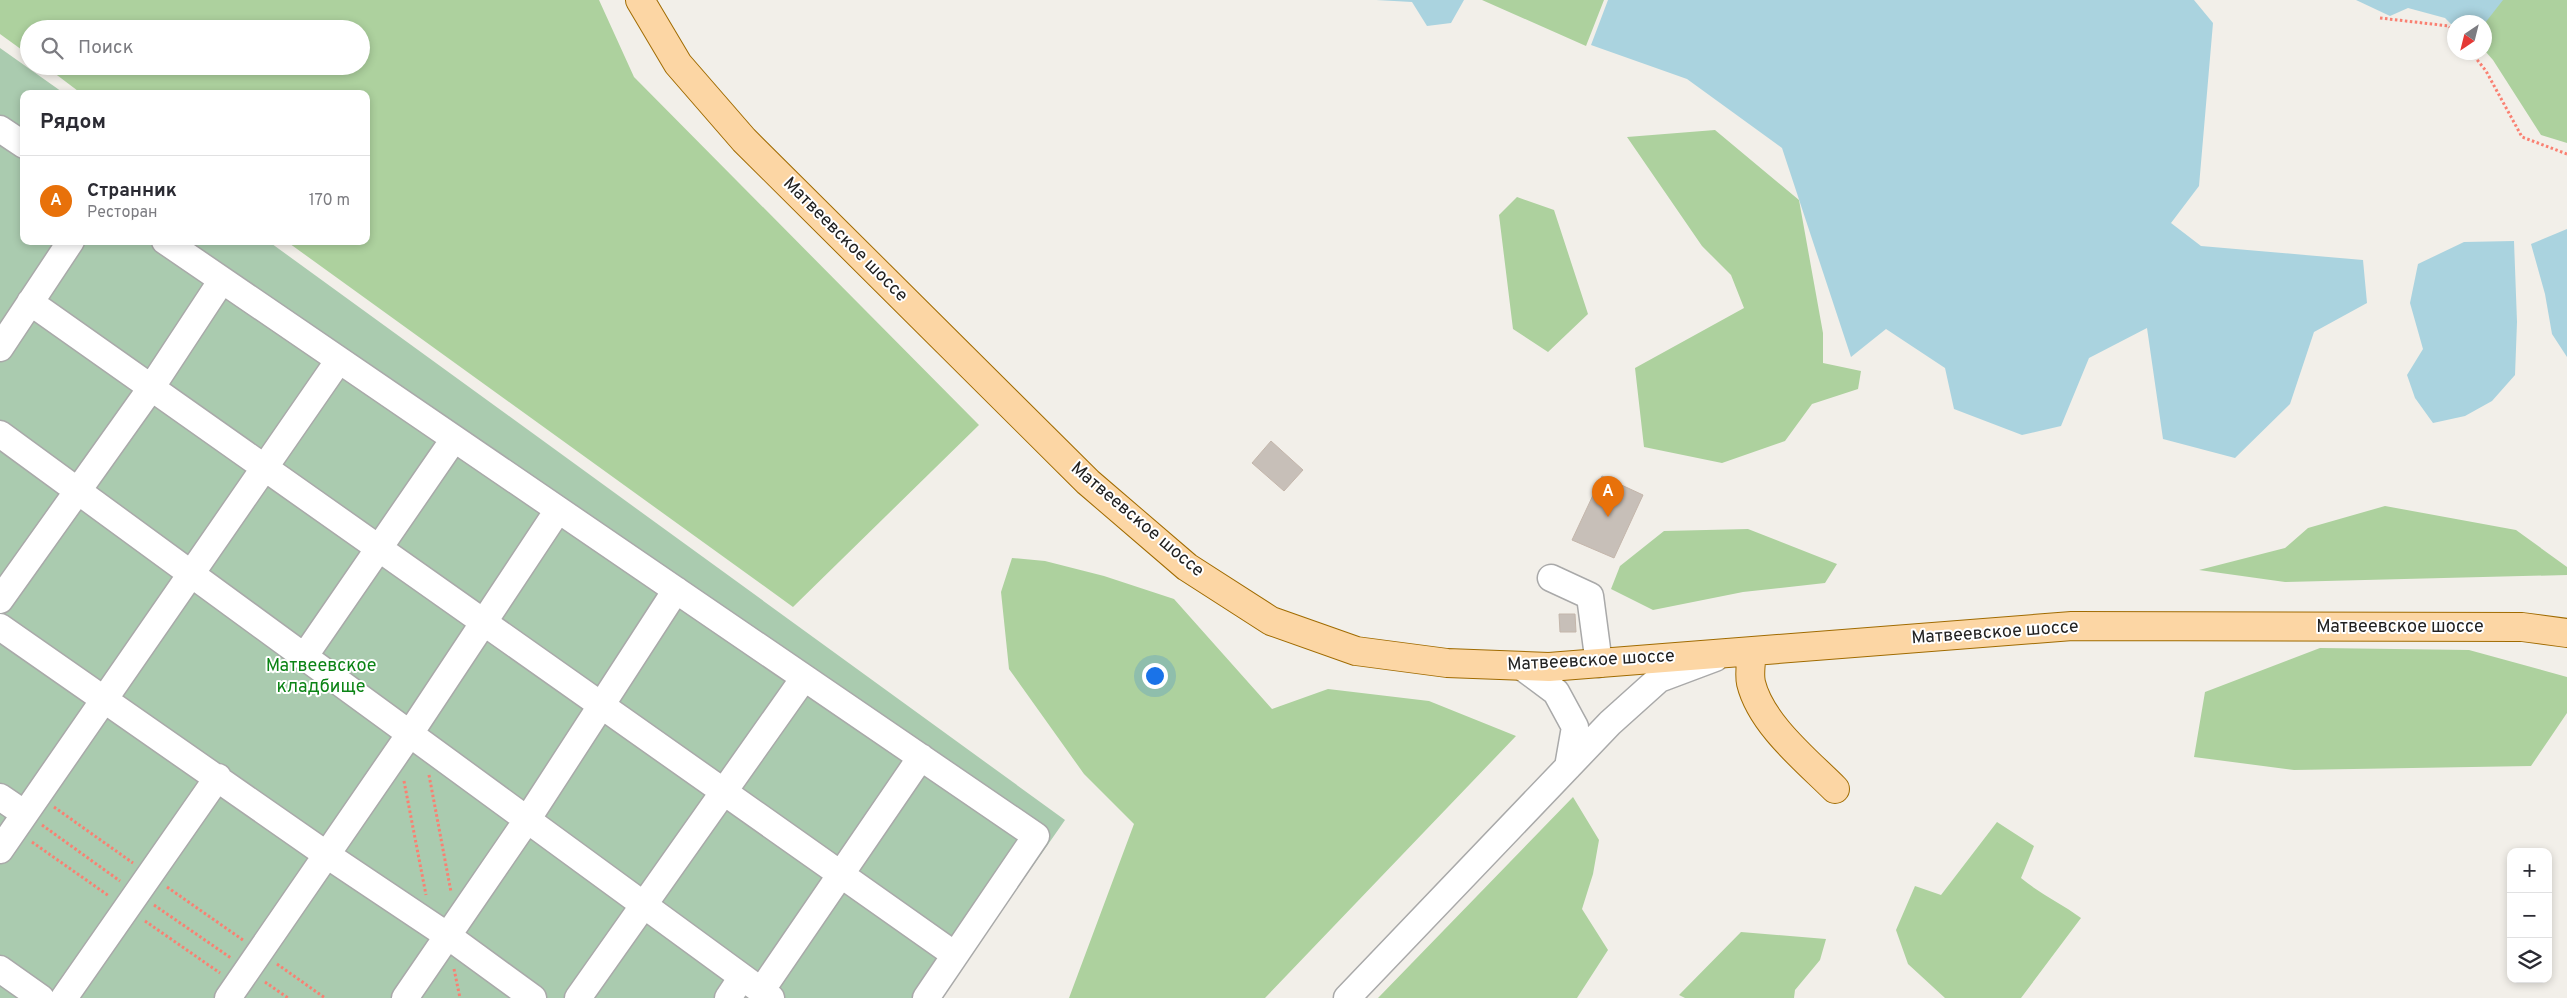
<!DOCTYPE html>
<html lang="ru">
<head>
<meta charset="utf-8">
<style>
  body { margin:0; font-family:Overpass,sans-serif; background:#f2f2f3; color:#2b2b33 }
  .controls { position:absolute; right:15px; bottom:15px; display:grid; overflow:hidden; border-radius:10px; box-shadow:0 2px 8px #0003 }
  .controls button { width:45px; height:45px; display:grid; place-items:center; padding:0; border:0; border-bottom:1px solid #e1e1e2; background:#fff; color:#2b2b33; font:25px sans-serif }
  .compass { position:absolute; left:2447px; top:15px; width:45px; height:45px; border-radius:50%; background:#fff; box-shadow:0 2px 8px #0003; rotate:215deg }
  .you { position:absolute; left:1154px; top:675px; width:18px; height:18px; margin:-12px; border:4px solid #fff; border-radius:50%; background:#1a73e8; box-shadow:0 0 0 8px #1a73e833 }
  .badge { display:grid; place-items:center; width:32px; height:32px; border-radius:50%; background:#1a73e8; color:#fff; font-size:16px; font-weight:700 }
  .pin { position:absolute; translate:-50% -41px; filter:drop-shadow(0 1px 2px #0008) }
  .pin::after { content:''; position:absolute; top:26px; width:18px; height:15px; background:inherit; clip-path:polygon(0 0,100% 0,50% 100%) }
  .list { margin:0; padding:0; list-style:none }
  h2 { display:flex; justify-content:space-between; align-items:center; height:65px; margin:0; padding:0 20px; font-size:21px }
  h2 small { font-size:16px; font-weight:400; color:#7c7c81 }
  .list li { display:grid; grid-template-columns:32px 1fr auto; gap:15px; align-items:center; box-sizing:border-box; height:90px; padding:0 20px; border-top:1px solid #e1e1e2 }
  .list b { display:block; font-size:19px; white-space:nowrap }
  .list p { margin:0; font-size:16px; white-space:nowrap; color:#7c7c81 }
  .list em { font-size:16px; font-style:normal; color:#7c7c81 }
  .icon { flex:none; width:28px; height:28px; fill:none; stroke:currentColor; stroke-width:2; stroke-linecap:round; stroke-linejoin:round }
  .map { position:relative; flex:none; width:2567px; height:998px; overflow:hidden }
  .search { position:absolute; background:#fff; box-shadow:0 2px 8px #0003; left:20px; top:20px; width:350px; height:55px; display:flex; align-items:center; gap:12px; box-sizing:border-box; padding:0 18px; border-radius:28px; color:#7c7c81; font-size:19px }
  .panel { position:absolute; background:#fff; box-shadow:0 2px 8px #0003; left:20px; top:90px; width:350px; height:155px; border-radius:10px }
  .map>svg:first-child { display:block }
  .forest { fill:#add19e }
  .cemetery { fill:#aacbaf }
  .water { fill:#aad3df }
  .building { fill:#c7bfb8; stroke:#c4b6ab }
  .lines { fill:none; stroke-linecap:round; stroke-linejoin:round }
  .minor-casing { stroke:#a9a9a9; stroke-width:29 }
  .major-casing { stroke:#a06b00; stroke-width:30 }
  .path { stroke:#fa8072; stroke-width:3; stroke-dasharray:2.5 2.5; stroke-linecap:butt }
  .minor { stroke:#fff; stroke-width:26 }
  .major { stroke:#fcd6a4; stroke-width:28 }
  .labels { text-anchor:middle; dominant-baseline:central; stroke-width:4; stroke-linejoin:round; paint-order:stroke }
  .street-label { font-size:18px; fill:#222; stroke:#fff }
  .park-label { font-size:18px; fill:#0c8416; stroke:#fff }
</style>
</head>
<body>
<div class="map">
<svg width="2567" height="998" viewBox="0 0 2567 998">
  <rect width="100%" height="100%" fill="#f2efe9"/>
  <path class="forest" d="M0,0h599l35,77 345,348 -186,182 -507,-366h80v-147h-284l-37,-28h316v-37h-332v26l-29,-21z
    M1482,0h122l-18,46z
    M2393,0h174v143l-26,-8 -48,-75 -8,-9 -1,-29z
    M1715,130l84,70 24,133v30l38,8 -3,18 -46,15 -27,37 -63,22 -78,-16 -9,-79 109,-60 -13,-33 -29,-29 -75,-109z
    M1517,197l37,13 34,104 -40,38 -35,-23 -14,-114z
    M2385,506l131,24 51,37v8l-282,7 -86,-12 86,-22 23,-20z
    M1748,529l89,35 -12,19 -82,9 -90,18 -42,-21 9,-23 44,-35z
    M1012,558l33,3 59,15 70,23 98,110 56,-20 101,12 87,35 -251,262h-196l65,-174 -50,-50 -75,-105 -8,-77z
    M2320,648l149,2 98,27v36l-36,53 -237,4 -100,-13 11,-65z
    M1573,797l26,43 -6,34 -11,35 26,41 -31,48h-199z
    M1997,822l37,24 -13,32c19,16 40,25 60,40l-60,80h-76l-37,-34 -12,-34 19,-44 26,9z
    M1741,932l85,7 -6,21 -25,30 -1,8h-109l-6,-3z"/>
  <path class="cemetery" d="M0,48l65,46h-41v147h244l797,579 -124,178h-941z"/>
  <path class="water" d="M1376,0h88l-13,23 -24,3 -15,-24z
    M1608,0h586l19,23 -14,163 -28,37 30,23 162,14 4,43 -53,29 -24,72 -55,54 -72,-19 -16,-111 -58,30 -28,68 -39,9 -68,-26 -9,-41 -59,-39 -35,28 -69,-209 -95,-69 -96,-34z
    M2356,0h147l-18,23 -31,-1v5l-9,-9 -37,-10 -18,8z
    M2567,229v128l-15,-23 -7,-40 -14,-50z
    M2514,241l3,81 -2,53 -23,26 -27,15 -32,7 -18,-25 -8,-23 16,-26 -13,-46 8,-39 46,-22z"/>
  <path class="building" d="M1271,441l32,29 -19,21 -32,-28z
    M1602,476l41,19 -29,63 -42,-18z
    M1559,614h16l1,18h-16z"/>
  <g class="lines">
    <defs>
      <path id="minor" d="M0,129l24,16
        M165,241l871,595 -110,162
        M30,302l925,653
        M0,348l71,-107
        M0,434l771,564
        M1551,578l39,18 9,68
        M0,600l151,-212 71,-108
        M0,627l327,228 121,81 85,62
        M304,657l150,-218
        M1521,666l35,26 19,35 -7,40
        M0,797l25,17
        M0,850l339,-490
        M0,969l41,29
        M761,991l160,-234
        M64,998l154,-221
        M228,998l181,-263 149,-225
        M405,998l122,-178 149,-230
        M578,998l226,-320
        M728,998l14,-21
        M1347,998l263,-275 49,-44 56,-21"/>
      <path id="major" d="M640,0l38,64 66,76 344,342 99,85 84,54 85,30 91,12 102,4 523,-41 450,1 45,6
        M1752,652c-1,10 -3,22 -1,31 10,41 55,77 84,106"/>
    </defs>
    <use href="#minor" class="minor-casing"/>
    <use href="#major" class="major-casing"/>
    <path class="path" d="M2380,18l69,8 5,7
      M2471,52l15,19 36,66 45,17
      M429,775l22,117
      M404,781l22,114
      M54,807l79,56
      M42,825l78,56
      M32,842l77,54
      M167,887l76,53
      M154,905l77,53
      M145,921l75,52
      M277,964l48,34
      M454,969l6,29
      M265,982l23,16"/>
    <use href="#minor" class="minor"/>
    <use href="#major" class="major"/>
  </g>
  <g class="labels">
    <g class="street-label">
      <text transform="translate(845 240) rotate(45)">Матвеевское шоссе</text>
      <text transform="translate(1137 520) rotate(40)">Матвеевское шоссе</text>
      <text x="2400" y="627">Матвеевское шоссе</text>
      <text transform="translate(1995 633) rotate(-4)">Матвеевское шоссе</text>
      <text transform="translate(1591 661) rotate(-3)">Матвеевское шоссе</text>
    </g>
    <g class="park-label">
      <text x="321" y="666">Матвеевское<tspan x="321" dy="21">кладбище</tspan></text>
    </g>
  </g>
</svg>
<div class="controls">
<button>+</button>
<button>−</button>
<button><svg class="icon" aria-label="layers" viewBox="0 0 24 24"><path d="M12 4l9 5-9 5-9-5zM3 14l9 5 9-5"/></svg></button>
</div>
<svg class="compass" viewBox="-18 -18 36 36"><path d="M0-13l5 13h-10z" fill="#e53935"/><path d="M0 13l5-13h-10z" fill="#7c7c81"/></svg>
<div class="you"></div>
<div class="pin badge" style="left:1608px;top:517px;background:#e8710a">A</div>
<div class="search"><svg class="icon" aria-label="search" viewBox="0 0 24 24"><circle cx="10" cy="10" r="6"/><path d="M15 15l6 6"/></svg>Поиск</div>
<section class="panel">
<h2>Рядом<small></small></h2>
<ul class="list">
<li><span class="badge" style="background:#e8710a">A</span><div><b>Странник</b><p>Ресторан</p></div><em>170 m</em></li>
</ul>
</section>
</div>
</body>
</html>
